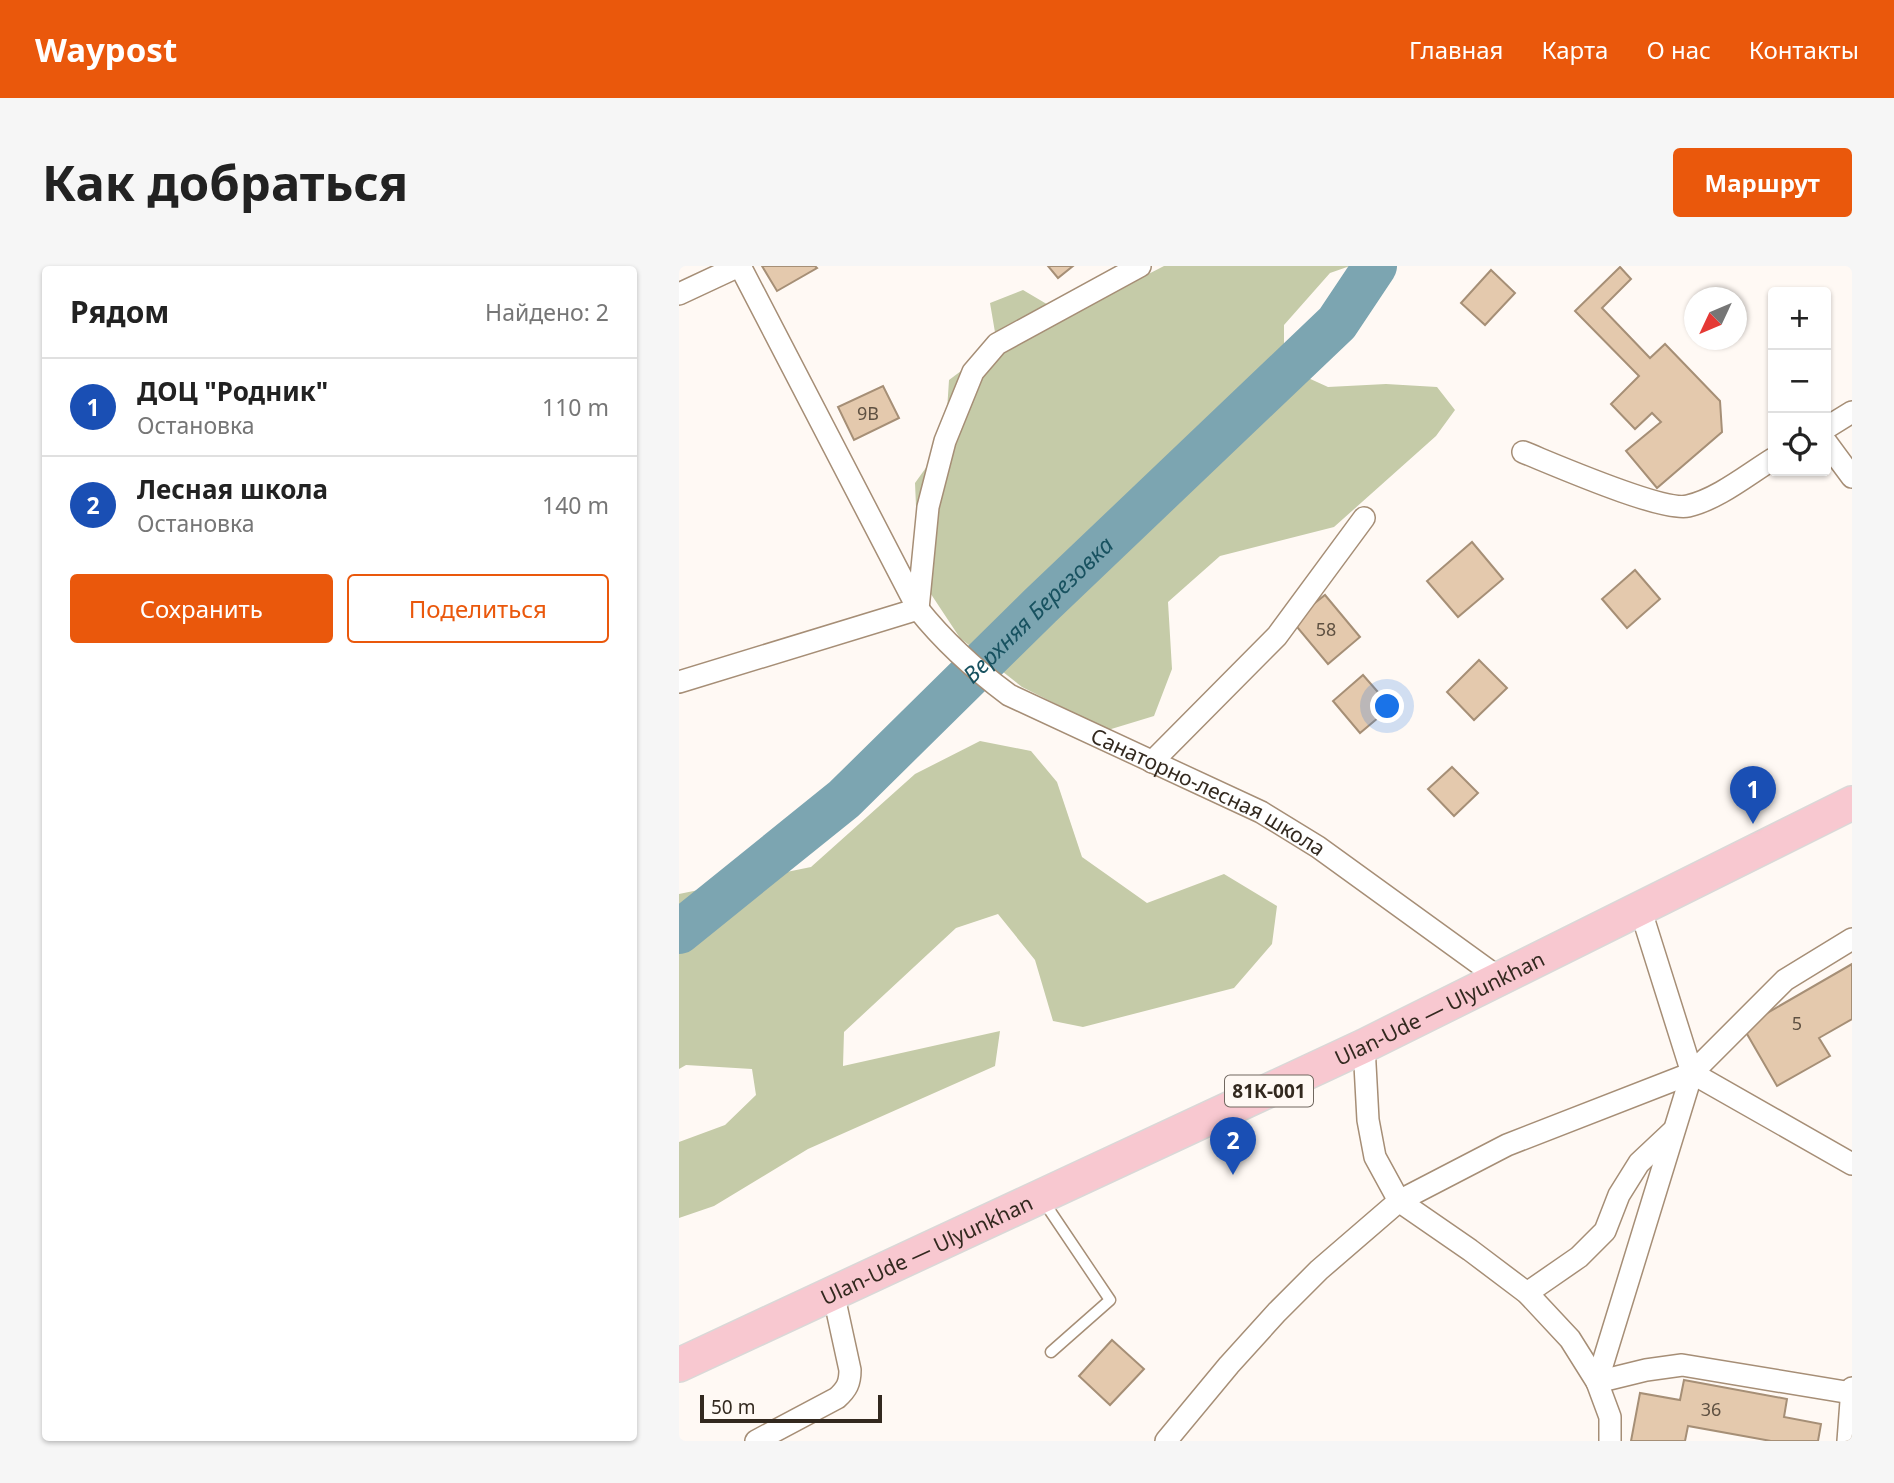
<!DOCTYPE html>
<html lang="ru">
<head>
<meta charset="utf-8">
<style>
  body { margin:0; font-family:"Noto Sans",sans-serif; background:#f6f6f6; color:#222 }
  .controls { position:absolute; right:21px; top:21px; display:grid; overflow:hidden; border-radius:7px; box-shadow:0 2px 5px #0004 }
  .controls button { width:63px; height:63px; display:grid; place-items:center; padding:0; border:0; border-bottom:2px solid #e0e0e0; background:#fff; color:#222; font:35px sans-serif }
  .compass { position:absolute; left:1005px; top:21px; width:63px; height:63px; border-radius:50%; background:#fff; box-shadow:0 2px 5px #0004; rotate:226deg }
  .scale { position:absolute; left:21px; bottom:18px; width:182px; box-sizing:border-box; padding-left:7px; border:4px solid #33291f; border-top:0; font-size:19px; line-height:24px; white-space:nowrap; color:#33291f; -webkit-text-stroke:5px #fff9f4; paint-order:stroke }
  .you { position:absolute; left:709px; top:441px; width:24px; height:24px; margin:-18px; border:5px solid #fff; border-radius:50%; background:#1a73e8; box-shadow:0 0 0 10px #1a73e833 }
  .badge { display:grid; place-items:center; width:46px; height:46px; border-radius:50%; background:#ea580c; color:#fff; font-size:23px; font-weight:700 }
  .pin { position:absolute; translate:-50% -58px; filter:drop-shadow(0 2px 4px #0008) }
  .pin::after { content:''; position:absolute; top:37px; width:24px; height:21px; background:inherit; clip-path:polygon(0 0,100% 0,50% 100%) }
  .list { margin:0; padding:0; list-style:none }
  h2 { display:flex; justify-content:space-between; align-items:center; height:91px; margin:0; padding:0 28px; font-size:30px }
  h2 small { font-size:23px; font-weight:400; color:#767676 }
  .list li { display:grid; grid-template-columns:46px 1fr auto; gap:21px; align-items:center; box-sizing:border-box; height:98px; padding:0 28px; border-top:2px solid #e0e0e0 }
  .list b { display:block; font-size:26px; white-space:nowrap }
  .list p { margin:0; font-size:23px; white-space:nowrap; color:#767676 }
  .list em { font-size:23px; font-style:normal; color:#767676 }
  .actions { display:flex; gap:14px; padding:21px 28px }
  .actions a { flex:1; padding:16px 0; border:2px solid #ea580c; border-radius:7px; text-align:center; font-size:24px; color:#ea580c }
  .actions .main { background:#ea580c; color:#fff }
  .icon { flex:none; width:38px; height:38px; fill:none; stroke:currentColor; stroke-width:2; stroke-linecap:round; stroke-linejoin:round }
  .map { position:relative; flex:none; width:1173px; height:1175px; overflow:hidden; border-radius:7px }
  header { display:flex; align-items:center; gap:42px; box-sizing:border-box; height:98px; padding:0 35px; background:#ea580c; color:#fff }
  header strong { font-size:33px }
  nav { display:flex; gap:38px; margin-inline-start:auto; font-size:24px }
  .intro { display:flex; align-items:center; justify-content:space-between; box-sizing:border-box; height:168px; padding:0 42px }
  h1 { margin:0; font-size:49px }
  .button { padding:18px 32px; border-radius:7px; background:#ea580c; color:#fff; font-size:24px; font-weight:700 }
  main { display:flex; gap:42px; padding:0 42px }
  aside { flex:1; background:#fff; border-radius:7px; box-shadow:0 2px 5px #0004 }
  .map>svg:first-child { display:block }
  .forest { fill:#c5cba8 }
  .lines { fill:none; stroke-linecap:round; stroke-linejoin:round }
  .river { stroke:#7ca5b1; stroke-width:44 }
  .building { fill:#e4c9ad; stroke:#a68f76; stroke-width:2 }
  .service-casing { stroke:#a68e76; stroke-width:13 }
  .minor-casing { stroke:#a68e76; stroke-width:24 }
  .primary-casing { stroke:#dad8d7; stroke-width:36 }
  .service { stroke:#fff; stroke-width:10 }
  .minor { stroke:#fff; stroke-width:21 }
  .primary { stroke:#f8c8d0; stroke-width:33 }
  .labels { text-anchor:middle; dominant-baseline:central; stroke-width:5; stroke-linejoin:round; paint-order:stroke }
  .number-label { font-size:18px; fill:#5f5142 }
  .shield { fill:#fff9f4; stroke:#70675f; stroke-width:2 }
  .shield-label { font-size:19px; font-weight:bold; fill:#33291f }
  .street-label { font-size:21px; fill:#33291f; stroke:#fff9f4 }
  .water-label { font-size:23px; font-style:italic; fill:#185260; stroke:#fff9f4 }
</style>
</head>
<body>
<header>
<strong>Waypost</strong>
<nav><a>Главная</a><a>Карта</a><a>О нас</a><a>Контакты</a></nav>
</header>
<div class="intro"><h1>Как добраться</h1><a class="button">Маршрут</a></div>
<main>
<aside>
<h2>Рядом<small>Найдено: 2</small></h2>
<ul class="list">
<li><span class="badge" style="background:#1a4fb4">1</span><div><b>ДОЦ &quot;Родник&quot;</b><p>Остановка</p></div><em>110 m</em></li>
<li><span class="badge" style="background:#1a4fb4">2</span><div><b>Лесная школа</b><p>Остановка</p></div><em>140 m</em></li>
</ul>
<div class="actions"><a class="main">Сохранить</a><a>Поделиться</a></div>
</aside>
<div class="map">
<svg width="1173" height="1175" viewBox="0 0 1173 1175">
  <rect width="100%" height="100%" fill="#fff9f4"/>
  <path class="forest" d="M485,0h186l-20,7 -46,52v42l44,20 58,-3 51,3 18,23 -19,26 -102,91 -114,29 -52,46 4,67 -18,47 -46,14 -86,-43 -62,-49 -41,-62 -4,-93 30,-42 4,-61 48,-36 -7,-41 33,-13 44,26z
    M301,475l51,10 26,31 25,75 65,46 77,-29 53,32 -5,38 -38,44 -151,39 -30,-6 -18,-61 -37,-46 -42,14 -112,104 -1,34 157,-35 -5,35 -187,83 -94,57 -35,12v-76l46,-17 31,-30 -4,-26 -66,-4 -7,4v-175l132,-27 104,-93z"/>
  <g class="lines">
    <path class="river" id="s1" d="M0,666l165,-133 196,-193 297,-283 38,-57"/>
  </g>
  <path class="building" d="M83,0h53l2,2 -40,23z
    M369,0h25l-15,12z
    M941,1l11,12 -29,29 48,50 15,-14 55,57 2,31 -65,56 -31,-37 35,-29 -9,-9 -17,16 -24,-25 28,-28 -64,-65z
    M812,4l24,23 -30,32 -24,-22z
    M204,120l16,32 -45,22 -16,-33z
    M793,276l31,37 -45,38 -31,-36z
    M956,304l25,29 -33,29 -25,-29z
    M646,329l35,42 -32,27 -36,-43z
    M800,394l28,28 -33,32 -27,-28z
    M684,409l28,32 -31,26 -27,-32z
    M773,501l26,26 -24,23 -26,-27z
    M1173,698v55l-33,19 11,18 -53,30 -34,-59z
    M433,1074l32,29 -34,36 -31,-29z
    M1005,1114l103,19 -3,18 37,7 -3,17h-47l-83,-15 -3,15h-54l9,-48 40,7z"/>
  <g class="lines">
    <defs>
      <path id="service" d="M363,933l68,101 -59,52"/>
      <g id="minor">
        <path d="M61,0l178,343"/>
        <path d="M0,28l60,-28"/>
        <path d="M1147,162l26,-16"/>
        <path d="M1147,176l26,35"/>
        <path d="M844,186c30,12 139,60 165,54 30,-7 59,-31 85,-47"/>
        <path d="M239,343l10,-102 17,-66 28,-69 24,-28 143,-78"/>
        <path id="s2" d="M0,416l239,-73c27,34 56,60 91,86l252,117 57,35 181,131"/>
        <path d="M473,496l125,-126 87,-118"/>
        <path d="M685,780l4,74 7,37 24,44 71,49 57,43 43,46 27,43 13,35v24"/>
        <path d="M1013,807l160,91"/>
        <path d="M848,1027l52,-36 26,-26 14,-36 20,-32 33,-31"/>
        <path d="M918,1116l95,-309 -52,-165"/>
        <path d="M918,1116l49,-12 36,-5 169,28"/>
        <path d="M77,1175l81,-43c10,-9 13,-15 13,-28l-17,-78"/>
        <path d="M487,1175l63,-76 48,-53 42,-42 80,-69 108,-56 185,-72 93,-93 67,-41"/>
        <path d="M1169,1175l4,-53"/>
      </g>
      <g id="primary">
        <path id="s3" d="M0,1099l685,-319 488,-243"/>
      </g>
    </defs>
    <use href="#service" class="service-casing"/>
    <use href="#minor" class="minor-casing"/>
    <use href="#primary" class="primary-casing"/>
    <use href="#service" class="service"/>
    <use href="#minor" class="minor"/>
    <use href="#primary" class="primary"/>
  </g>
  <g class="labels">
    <g class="number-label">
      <text x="189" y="147">9В</text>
      <text x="647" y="363">58</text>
      <text x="1118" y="757">5</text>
      <text x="1032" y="1143">36</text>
    </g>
    <rect class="shield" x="546" y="809.5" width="88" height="31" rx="5"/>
    <g class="shield-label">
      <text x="590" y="825">81К-001</text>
    </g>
    <g class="street-label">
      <text stroke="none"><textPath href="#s2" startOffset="597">Санаторно-лесная школа</textPath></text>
      <text stroke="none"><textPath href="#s3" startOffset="840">Ulan-Ude — Ulyunkhan</textPath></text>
      <text stroke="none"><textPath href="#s3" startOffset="273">Ulan-Ude — Ulyunkhan</textPath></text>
    </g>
    <g class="water-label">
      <text stroke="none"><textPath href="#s1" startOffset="483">Верхняя Березовка</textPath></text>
    </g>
  </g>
</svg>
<div class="controls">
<button>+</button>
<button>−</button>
<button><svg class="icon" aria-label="locate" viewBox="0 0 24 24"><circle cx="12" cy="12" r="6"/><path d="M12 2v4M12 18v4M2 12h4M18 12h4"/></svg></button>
</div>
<svg class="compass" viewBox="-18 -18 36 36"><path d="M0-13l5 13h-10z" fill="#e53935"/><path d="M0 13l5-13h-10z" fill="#767676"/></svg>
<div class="scale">50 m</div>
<div class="you"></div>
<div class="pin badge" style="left:1074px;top:558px;background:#1a4fb4">1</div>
<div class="pin badge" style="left:554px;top:909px;background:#1a4fb4">2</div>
</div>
</main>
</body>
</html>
